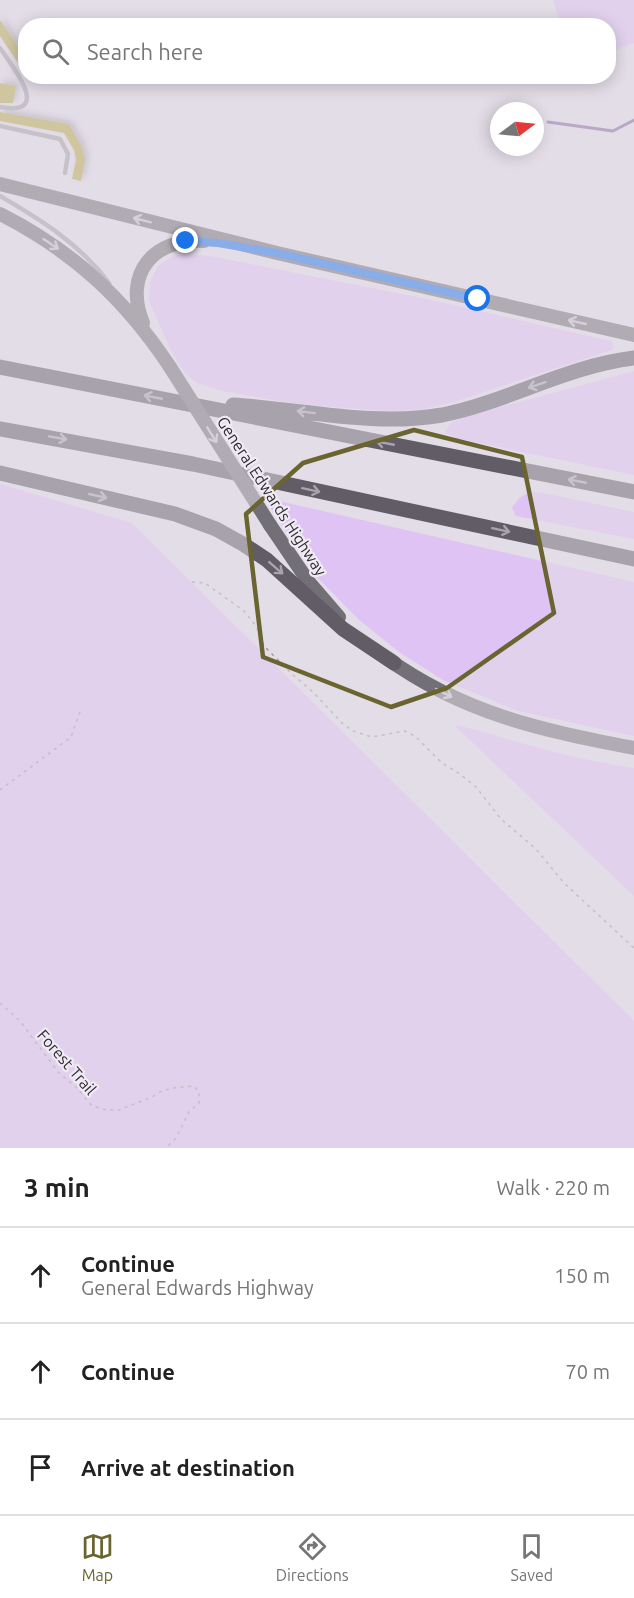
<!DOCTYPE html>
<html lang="en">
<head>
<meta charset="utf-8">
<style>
  body { margin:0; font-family:Ubuntu,sans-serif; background:#f6f6f6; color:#222 }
  .compass { position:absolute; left:490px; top:102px; width:54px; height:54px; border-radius:50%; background:#fff; box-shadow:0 3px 15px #0003; rotate:74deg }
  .stop { position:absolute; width:18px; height:18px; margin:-14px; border:4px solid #1a73e8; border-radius:50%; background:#fff }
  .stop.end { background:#1a73e8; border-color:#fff; box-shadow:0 2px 6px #0008 }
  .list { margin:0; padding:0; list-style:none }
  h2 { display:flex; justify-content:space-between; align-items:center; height:78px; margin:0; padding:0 24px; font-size:26px }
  h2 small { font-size:20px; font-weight:400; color:#767676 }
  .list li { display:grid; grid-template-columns:39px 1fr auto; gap:18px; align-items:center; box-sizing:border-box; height:96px; padding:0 24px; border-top:2px solid #e0e0e0 }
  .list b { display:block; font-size:22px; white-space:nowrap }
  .list p { margin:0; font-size:20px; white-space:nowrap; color:#767676 }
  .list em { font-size:20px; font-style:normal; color:#767676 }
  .icon { flex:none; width:33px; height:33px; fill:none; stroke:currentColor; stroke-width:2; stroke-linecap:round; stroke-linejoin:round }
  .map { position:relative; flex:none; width:634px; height:1148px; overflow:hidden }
  .search { position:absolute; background:#fff; box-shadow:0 3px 15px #0003; left:18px; right:18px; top:18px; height:66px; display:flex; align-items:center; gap:15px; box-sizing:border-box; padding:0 21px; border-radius:24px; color:#767676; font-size:22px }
  .sheet { height:366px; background:#fff }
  nav { display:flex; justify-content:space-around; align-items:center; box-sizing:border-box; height:84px; border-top:2px solid #e0e0e0; background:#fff; font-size:16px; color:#767676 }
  nav a { display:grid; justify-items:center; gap:3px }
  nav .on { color:#6a6431 }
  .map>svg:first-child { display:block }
  .green { fill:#dfc3f4 }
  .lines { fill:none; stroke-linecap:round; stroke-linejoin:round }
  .stream { stroke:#87689e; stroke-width:3 }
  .building { fill:#b5aa4c; filter:url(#shadow) }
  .path { stroke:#9f9aa2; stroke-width:1.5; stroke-dasharray:3 4.5; stroke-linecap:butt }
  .lane { stroke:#a4a2a6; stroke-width:4.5 }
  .primary { stroke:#736f76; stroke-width:14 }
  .highway { stroke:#615c65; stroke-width:15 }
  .primary-bridge { stroke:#736f76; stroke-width:14 }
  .oneway { stroke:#c4bfc9 }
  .oneway2 { stroke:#a8a3ad }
  .route { stroke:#1a73e8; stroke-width:8 }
  .marked { fill:none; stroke:#6a6431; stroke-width:4.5; stroke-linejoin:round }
  .labels { text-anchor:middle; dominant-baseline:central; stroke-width:4.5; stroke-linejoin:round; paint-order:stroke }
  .street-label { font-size:16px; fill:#2f2d31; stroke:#f0eaf5 }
</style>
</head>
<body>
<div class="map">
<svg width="634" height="1148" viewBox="0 0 634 1148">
  <defs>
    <filter id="shadow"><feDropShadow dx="3" dy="-3" stdDeviation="3" flood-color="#0004"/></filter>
  </defs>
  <rect width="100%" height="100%" fill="#e3dde7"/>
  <path class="green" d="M553,0h81v43l-25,9 -1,-26 -47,-1z
    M183,254l27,2 217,43 183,42 4,4 -2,5 -7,2 -151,50 -31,7 -33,2 -71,-5 -40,-5 -56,-10 -26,-8 -12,-10 -15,-24 -21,-48 1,-19 8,-16 11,-8z
    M634,371v104l-179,-37 -10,-6 6,-9 13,-6z
    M0,484l132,39 502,498v127h-634z
    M539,492l95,20v27l-118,-23 -4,-8c8,-12 12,-15 27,-16z
    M270,499l364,83v154l-116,-25 -75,-31 -44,-28 -41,-33 -41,-42 -51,-76z
    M454,725c22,4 42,11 63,17 38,11 77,20 117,26v128z"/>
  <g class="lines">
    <path class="stream" d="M548,122l65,9 21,-11"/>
  </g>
  <path class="building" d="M0,20l26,38v17l-26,-39z
    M0,83l16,3 -3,17h-13z
    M0,112l69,12 13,23 3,13 -4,21 -9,-2 4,-19 -2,-10 -10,-17 -64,-12z"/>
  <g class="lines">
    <path class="path" d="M192,582l13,1 39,28 12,15 8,20 28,28 21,18 30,32 10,7 19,6 33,-6 10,5 27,27 18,11 16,13 25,32 35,30 28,34 70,65
      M0,790l71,-53 10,-28
      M0,1003l20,18 38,51 20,17 14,17 15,4h12l33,-13 10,-6 11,-3 20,-2 6,5v12l-10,9 -13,26 -10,10"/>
    <path class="lane" d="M0,48c12,18 54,69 0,59
      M0,126l60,13 8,15 -3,19
      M0,196c41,24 80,48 109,87"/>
    <path class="primary" d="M0,184l277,69 357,82
      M0,214c73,37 125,85 170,153
      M143,323c-20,-49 10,-85 61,-82
      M270,525l38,56 31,36
      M385,657c79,57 156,73 249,91"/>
    <path class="highway" d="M0,367l634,125
      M233,405c69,4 140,22 209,10 65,-13 125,-49 192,-57
      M0,429l193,35 441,95
      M0,473l175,41 41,15 27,15 24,16 76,69 51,34"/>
    <path class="primary-bridge" d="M170,367l100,158"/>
  </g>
  <defs><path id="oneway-shaft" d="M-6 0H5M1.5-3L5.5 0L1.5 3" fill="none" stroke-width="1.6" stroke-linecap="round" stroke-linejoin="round" transform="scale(1.5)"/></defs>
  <g class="oneway">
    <use href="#oneway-shaft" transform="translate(142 220) rotate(-165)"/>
    <use href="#oneway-shaft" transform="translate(51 244) rotate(34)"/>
    <use href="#oneway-shaft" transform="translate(577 322) rotate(-167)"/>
    <use href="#oneway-shaft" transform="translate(212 435) rotate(58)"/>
    <use href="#oneway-shaft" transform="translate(444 693) rotate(27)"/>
  </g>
  <g class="oneway2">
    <use href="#oneway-shaft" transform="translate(537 385) rotate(161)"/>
    <use href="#oneway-shaft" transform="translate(153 397) rotate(-169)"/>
    <use href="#oneway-shaft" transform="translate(306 412) rotate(-173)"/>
    <use href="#oneway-shaft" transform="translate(58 438) rotate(10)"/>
    <use href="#oneway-shaft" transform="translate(385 443) rotate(-169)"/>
    <use href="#oneway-shaft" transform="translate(577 481) rotate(-169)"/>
    <use href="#oneway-shaft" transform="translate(311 490) rotate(12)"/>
    <use href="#oneway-shaft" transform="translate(98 496) rotate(13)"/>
    <use href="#oneway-shaft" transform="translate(501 530) rotate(12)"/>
    <use href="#oneway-shaft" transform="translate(276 568) rotate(41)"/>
  </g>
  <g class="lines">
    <path class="route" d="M186,241l32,2 59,10 201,46"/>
  </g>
  <path d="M0 0H634V1148H0ZM414,430l108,27 32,156 -107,75 -56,19 -128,-50 -17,-143 57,-51z" fill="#e3dde7" fill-opacity=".55" fill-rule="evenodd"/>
  <path class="marked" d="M414,430l108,27 32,156 -107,75 -56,19 -128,-50 -17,-143 57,-51z"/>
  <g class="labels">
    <g class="street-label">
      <text transform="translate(272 496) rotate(57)">General Edwards Highway</text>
      <text transform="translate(67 1062) rotate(49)">Forest Trail</text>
    </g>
  </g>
</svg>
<svg class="compass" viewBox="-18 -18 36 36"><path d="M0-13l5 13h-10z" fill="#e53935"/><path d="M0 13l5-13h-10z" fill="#767676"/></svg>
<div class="stop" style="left:478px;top:299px"></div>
<div class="stop end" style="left:186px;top:241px"></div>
<div class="search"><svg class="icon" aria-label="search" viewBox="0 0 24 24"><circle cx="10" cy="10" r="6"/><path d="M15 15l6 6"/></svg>Search here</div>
</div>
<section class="sheet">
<h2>3 min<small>Walk · 220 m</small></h2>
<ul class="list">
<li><svg class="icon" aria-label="ahead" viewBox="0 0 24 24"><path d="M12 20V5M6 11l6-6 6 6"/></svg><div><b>Continue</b><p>General Edwards Highway</p></div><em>150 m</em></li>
<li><svg class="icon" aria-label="ahead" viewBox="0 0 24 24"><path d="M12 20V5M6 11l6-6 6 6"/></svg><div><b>Continue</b></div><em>70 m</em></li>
<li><svg class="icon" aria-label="arrive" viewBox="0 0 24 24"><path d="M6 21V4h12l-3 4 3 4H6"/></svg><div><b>Arrive at destination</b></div></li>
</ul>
</section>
<nav>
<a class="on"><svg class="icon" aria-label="map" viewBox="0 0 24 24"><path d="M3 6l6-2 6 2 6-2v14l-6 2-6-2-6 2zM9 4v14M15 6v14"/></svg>Map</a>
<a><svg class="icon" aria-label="directions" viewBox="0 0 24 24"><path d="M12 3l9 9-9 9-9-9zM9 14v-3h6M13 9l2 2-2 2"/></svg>Directions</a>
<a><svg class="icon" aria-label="saved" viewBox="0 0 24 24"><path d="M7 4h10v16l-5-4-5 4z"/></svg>Saved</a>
</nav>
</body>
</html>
